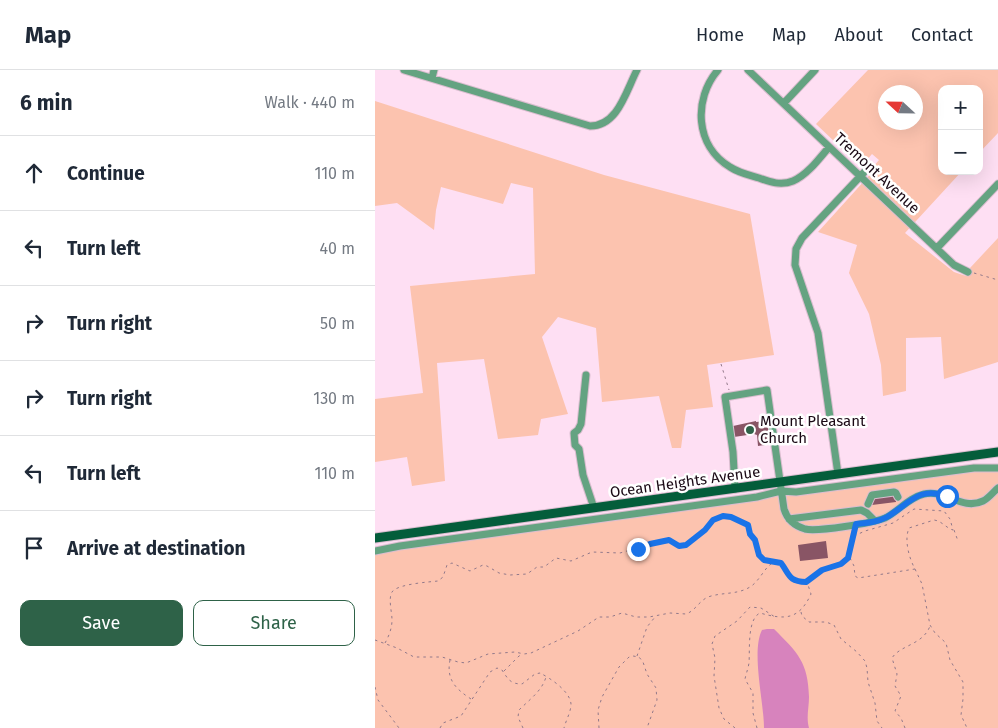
<!DOCTYPE html>
<html lang="en">
<head>
<meta charset="utf-8">
<style>
  body { margin:0; font-family:"Fira Sans",sans-serif; background:#f6f6f7; color:#1f2937 }
  .controls { position:absolute; right:15px; top:15px; display:grid; overflow:hidden; border-radius:10px; box-shadow:0 5px 20px #0002 }
  .controls button { width:45px; height:45px; display:grid; place-items:center; padding:0; border:0; border-bottom:1px solid #e0e1e3; background:#fff; color:#1f2937; font:25px sans-serif }
  .compass { position:absolute; left:503px; top:15px; width:45px; height:45px; border-radius:50%; background:#fff; box-shadow:0 5px 20px #0002; rotate:292deg }
  .stop { position:absolute; width:15px; height:15px; margin:-11px; border:4px solid #1a73e8; border-radius:50%; background:#fff }
  .stop.end { background:#1a73e8; border-color:#fff; box-shadow:0 1px 5px #0008 }
  .list { margin:0; padding:0; list-style:none }
  h2 { display:flex; justify-content:space-between; align-items:center; height:65px; margin:0; padding:0 20px; font-size:21px }
  h2 small { font-size:16px; font-weight:400; color:#747a83 }
  .list li { display:grid; grid-template-columns:32px 1fr auto; gap:15px; align-items:center; box-sizing:border-box; height:75px; padding:0 20px; border-top:1px solid #e0e1e3 }
  .list b { display:block; font-size:19px; white-space:nowrap }
  .list em { font-size:16px; font-style:normal; color:#747a83 }
  .actions { display:flex; gap:10px; padding:15px 20px }
  .actions a { flex:1; padding:11px 0; border:1px solid #2e6248; border-radius:10px; text-align:center; font-size:18px; color:#2e6248 }
  .actions .main { background:#2e6248; color:#fff }
  .icon { flex:none; width:28px; height:28px; fill:none; stroke:currentColor; stroke-width:2; stroke-linecap:round; stroke-linejoin:round }
  .map { position:relative; flex:none; width:623px; height:658px; overflow:hidden }
  header { display:flex; align-items:center; gap:30px; box-sizing:border-box; height:70px; padding:0 25px; background:#fff; border-bottom:1px solid #e0e1e3 }
  header strong { font-size:24px }
  nav { display:flex; gap:28px; margin-inline-start:auto; font-size:18px }
  main { display:flex }
  aside { flex:1; background:#fff }
  .map>svg:first-child { display:block }
  .green { fill:#fcc3af; fill-rule:evenodd }
  .water { fill:#d783bd }
  .building { fill:#895565 }
  .lines { fill:none; stroke-linecap:round; stroke-linejoin:round }
  .minor-casing { stroke:#dabdcf; stroke-width:9 }
  .major-casing { stroke:#dabdcf; stroke-width:11 }
  .path { stroke:#92798a; stroke-width:1; stroke-dasharray:2.5 4; stroke-linecap:butt }
  .minor { stroke:#64a381; stroke-width:7 }
  .major { stroke:#045d3b; stroke-width:9 }
  .route { stroke:#1a73e8; stroke-width:6 }
  .poi-dot { fill:#2e6248; stroke:#fff; stroke-width:2 }
  .labels { text-anchor:middle; dominant-baseline:central; stroke-width:5; stroke-linejoin:round; paint-order:stroke }
  .street-label { font-size:15px; fill:#1a0915; stroke:#fff }
  .poi-label { font-size:15px; fill:#1a0915; stroke:#fff; text-anchor:start }
</style>
</head>
<body>
<header>
<strong>Map</strong>
<nav><a>Home</a><a>Map</a><a>About</a><a>Contact</a></nav>
</header>
<main>
<aside>
<h2>6 min<small>Walk · 440 m</small></h2>
<ul class="list">
<li><svg class="icon" aria-label="ahead" viewBox="0 0 24 24"><path d="M12 20V5M6 11l6-6 6 6"/></svg><div><b>Continue</b></div><em>110 m</em></li>
<li><svg class="icon" aria-label="left" viewBox="0 0 24 24"><path d="M17 20v-9H6M10 6l-5 5 5 5"/></svg><div><b>Turn left</b></div><em>40 m</em></li>
<li><svg class="icon" aria-label="right" viewBox="0 0 24 24"><path d="M7 20v-9h11M14 6l5 5-5 5"/></svg><div><b>Turn right</b></div><em>50 m</em></li>
<li><svg class="icon" aria-label="right" viewBox="0 0 24 24"><path d="M7 20v-9h11M14 6l5 5-5 5"/></svg><div><b>Turn right</b></div><em>130 m</em></li>
<li><svg class="icon" aria-label="left" viewBox="0 0 24 24"><path d="M17 20v-9H6M10 6l-5 5 5 5"/></svg><div><b>Turn left</b></div><em>110 m</em></li>
<li><svg class="icon" aria-label="arrive" viewBox="0 0 24 24"><path d="M6 21V4h12l-3 4 3 4H6"/></svg><div><b>Arrive at destination</b></div></li>
</ul>
<div class="actions"><a class="main">Save</a><a>Share</a></div>
</aside>
<div class="map">
<svg width="623" height="658" viewBox="0 0 623 658">
  <rect width="100%" height="100%" fill="#fedff3"/>
  <path class="green" d="M493,0h130v63l-19,20v-64h-37v82h20l-57,62 49,39 12,4 4,-8 28,-30v124l-54,17 -3,-42 -35,1v53l-23,5 -2,-31 -12,-51 -20,-41 8,-28 -39,-13 57,-63 -2,-2 6,-7 -7,-6 -6,7 -9,2 -41,-39zM510,22h30v30h-30z
    M0,31l229,74 146,39 24,141 -67,10 6,42 -27,3 -5,38h-9l-13,-52 -57,6 -6,-74 -38,-11 -16,20 26,77 -27,5 -3,16 -40,4 -14,-80 -47,4 8,118 -33,5 -5,-29 -32,5v-63l48,-6 -13,-107 125,-12 -2,-86 -22,-5 -8,21 -62,-17 -5,23 -2,20 -37,-27 -22,3z
    M623,397v261h-623v-180z"/>
  <path class="water" d="M392,559h7c24,24 34,33 35,68 0,11 -3,20 0,31h-45c0,-26 -13,-76 -2,-98z"/>
  <path class="building" d="M381,351v1l12,-1 3,23 -13,2 -1,-11 -3,-1 -20,3 -1,-11z
    M520,423l1,9 -24,3 -1,-9z
    M451,471l2,17 -28,3 -2,-16z"/>
  <g class="lines">
    <defs>
      <path id="minor" d="M29,0l186,56c28,0 36,-35 47,-56
        M343,0c-25,29 -23,76 12,97 9,6 19,8 29,11 11,4 22,8 34,3 14,-6 26,-22 36,-34
        M373,0l206,195 14,7
        M57,8l2,-8
        M409,33l31,-33
        M562,178l61,-64
        M211,305l-5,49 -3,6 -4,3 1,12 4,4 4,26 11,33
        M463,404l-20,-141 -23,-68 1,-16 6,-11 68,-72
        M360,419l-2,-37 -8,-55 42,-7 17,119c3,10 11,17 21,20 12,3 68,-6 80,-11 14,-7 23,-20 39,-24 21,-5 38,17 59,7 6,-3 10,-9 15,-13
        M493,434l4,-9 22,-3 2,1 2,4
        M414,449l72,-9 6,3 8,8
        M0,481l25,-5 357,-49 24,-6 15,1 178,-24h24"/>
      <path id="major" d="M0,468l623,-86"/>
    </defs>
    <use href="#minor" class="minor-casing"/>
    <use href="#major" class="major-casing"/>
    <path class="path" d="M599,203l24,7
      M346,294l8,26
      M579,460l4,11
      M479,466l11,-5 28,-8 21,-14
      M475,488l4,8 1,10 3,2 57,-9c-6,-11 -11,-29 -6,-41l25,-8c8,1 12,8 19,10l-3,-11 -6,-8 -30,-2
      M540,499l7,15 8,41 5,8 11,10 4,17 13,22v17l-2,16 6,13
      M426,542l1,4 7,6h17l8,3 7,14 16,13 8,9 2,7 1,14 7,21 2,18 5,7
      M0,570l22,8 17,9h28l16,5 8,1 22,-9 27,-2 9,2 7,-1 47,-22 21,-14h11l12,-4 14,4h13l21,-4 16,1c9,-3 13,-13 22,-17 14,-5 29,-2 42,-10 11,-7 15,-22 25,-25l7,3c5,12 11,17 24,17l16,-12 19,-6 7,-6 7,-26
      M10,573c4,-7 7,-15 7,-23 0,-8 -4,-21 0,-28 5,-8 37,-10 46,-11l5,-4 4,-12 5,-2 18,8 13,-6 4,1 12,7 11,2 17,-1 10,-7h7l12,-9 15,3 21,-9 28,1 7,-2 8,-1 9,-4 23,-6 15,6 20,-13 11,-13 12,-4 18,5 5,4 2,9 5,5 4,16 5,5 10,2
      M262,586l10,-29 8,-10
      M75,590c-4,20 6,29 21,39
      M129,601l15,-15 4,-2
      M0,617l3,13 21,28
      M65,658l3,-5 18,-7 29,-44 7,-4 5,2c6,9 8,14 20,14l13,-10 5,-1c10,5 30,18 31,31 0,8 -5,16 -7,24
      M148,658l-5,-11 1,-7c10,-10 23,-19 27,-33
      M224,658l-1,-18 4,-13 17,-30 10,-10 4,-1 6,1 4,5 4,12 9,14 1,12 -10,28
      M360,658l-11,-9 -5,-11 -5,-32 1,-18 -3,-14 3,-8 22,-15 13,-14 11,1 14,9
      M382,658l-4,-15v-20l-8,-14c1,-5 3,-10 4,-16 1,-13 -2,-44 11,-50 25,7 39,7 51,-19l-4,-12
      M530,658l-4,-10 -6,-7 6,-15 -6,-10 2,-12 -5,-16c8,-13 31,-13 38,-32"/>
    <use href="#minor" class="minor"/>
    <use href="#major" class="major"/>
  </g>
  <g class="lines">
    <path class="route" d="M263,479l12,-5 19,-4 10,6 7,-1 19,-15 8,-10 10,-4 8,1 17,8 2,9 5,6 4,15 5,5 17,3c9,12 7,18 25,19l16,-12 19,-6 7,-6 8,-34c11,-1 22,-2 31,-7 22,-13 31,-31 60,-21"/>
  </g>
  <circle class="poi-dot" cx="375" cy="360" r="5"/>
  <g class="labels">
    <g class="street-label">
      <text transform="translate(502 103) rotate(43)">Tremont Avenue</text>
      <text transform="translate(310 412) rotate(-8)">Ocean Heights Avenue</text>
    </g>
    <g class="poi-label">
      <text x="385" y="351">Mount Pleasant<tspan x="385" dy="17">Church</tspan></text>
    </g>
  </g>
</svg>
<div class="controls">
<button>+</button>
<button>−</button>
</div>
<svg class="compass" viewBox="-18 -18 36 36"><path d="M0-13l5 13h-10z" fill="#e53935"/><path d="M0 13l5-13h-10z" fill="#747a83"/></svg>
<div class="stop" style="left:572px;top:426px"></div>
<div class="stop end" style="left:263px;top:479px"></div>
</div>
</main>
</body>
</html>
